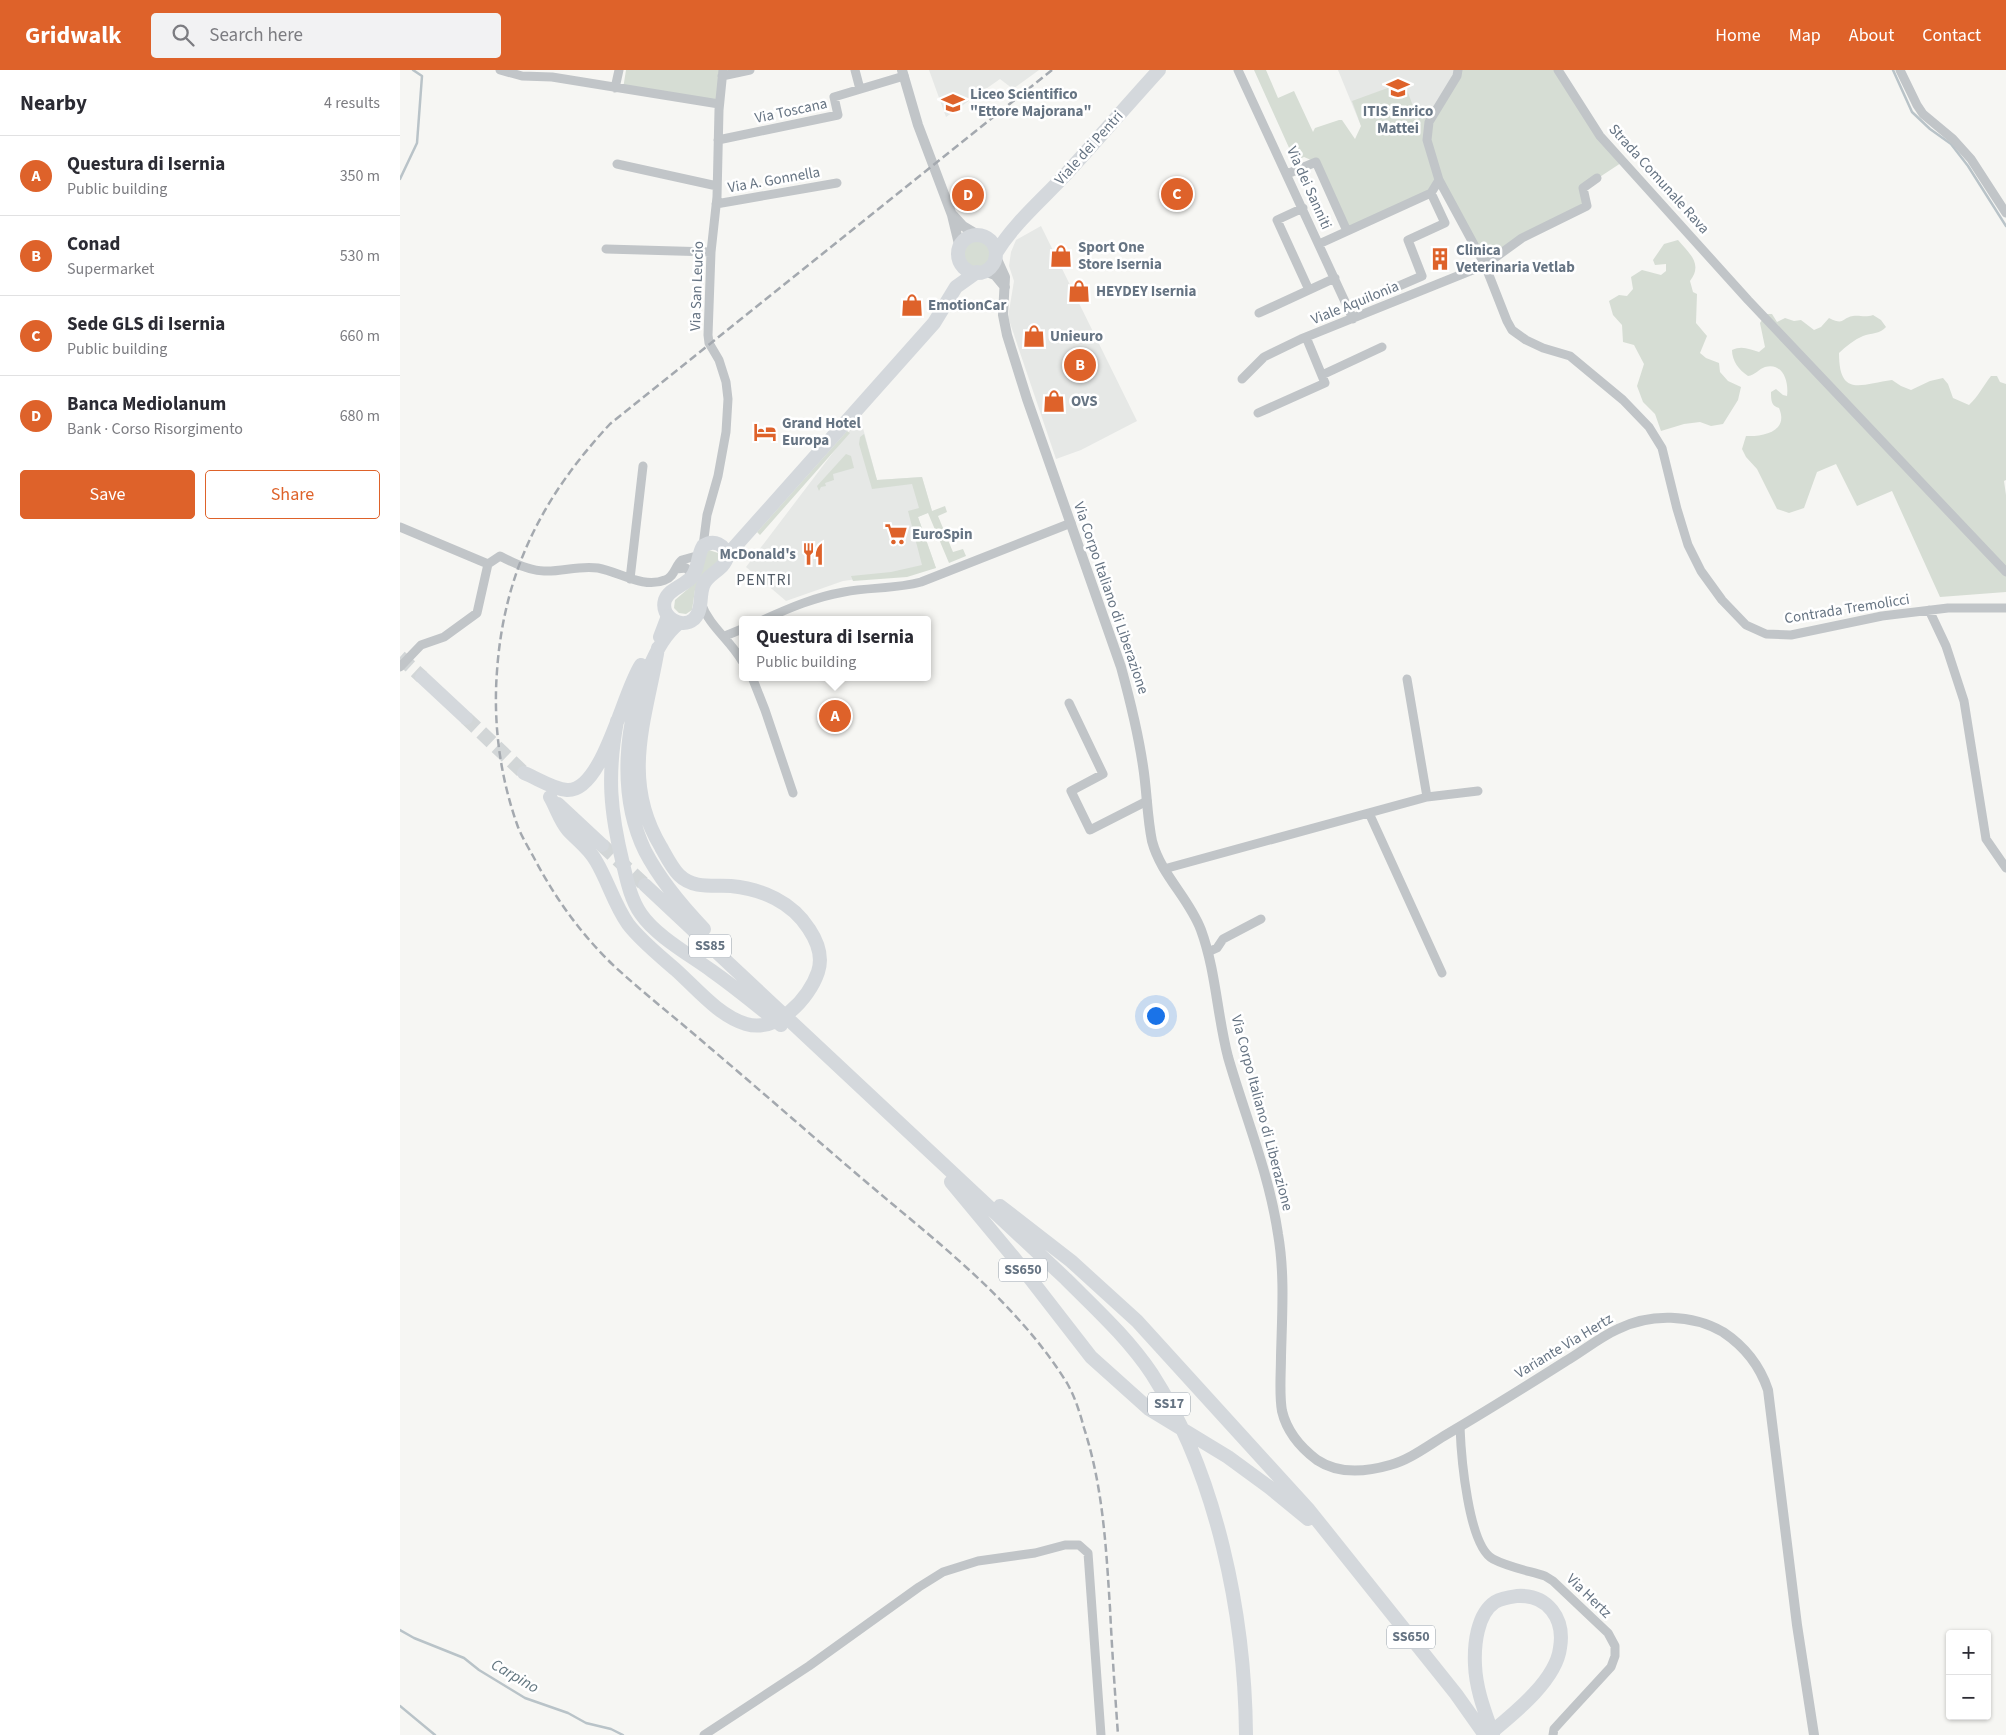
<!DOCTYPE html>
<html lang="en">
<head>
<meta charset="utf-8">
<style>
  body { margin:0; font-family:"Source Sans 3",sans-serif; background:#f2f2f3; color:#2b2b33 }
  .controls { position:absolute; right:15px; bottom:15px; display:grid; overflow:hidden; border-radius:5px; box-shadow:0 1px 4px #0004 }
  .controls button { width:45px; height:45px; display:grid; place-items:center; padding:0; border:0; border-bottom:1px solid #e1e1e2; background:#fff; color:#2b2b33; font:25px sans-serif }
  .you { position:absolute; left:755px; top:945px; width:18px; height:18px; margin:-12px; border:4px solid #fff; border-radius:50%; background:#1a73e8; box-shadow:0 0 0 8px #1a73e833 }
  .badge { display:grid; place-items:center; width:32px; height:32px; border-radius:50%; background:#de622a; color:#fff; font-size:16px; font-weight:700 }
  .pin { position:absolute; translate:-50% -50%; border:2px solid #fff; box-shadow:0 1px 5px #0006 }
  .popup { position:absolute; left:339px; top:546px; width:192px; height:65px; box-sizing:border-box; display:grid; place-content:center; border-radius:5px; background:#fff; filter:drop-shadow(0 1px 4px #0005); font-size:16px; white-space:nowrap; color:#7c7c81 }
  .popup b { font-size:19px; color:#2b2b33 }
  .popup::after { content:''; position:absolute; left:50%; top:100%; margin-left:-10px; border:10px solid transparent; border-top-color:#fff }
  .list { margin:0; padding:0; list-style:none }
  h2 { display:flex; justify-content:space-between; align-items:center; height:65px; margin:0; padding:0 20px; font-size:21px }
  h2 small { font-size:16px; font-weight:400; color:#7c7c81 }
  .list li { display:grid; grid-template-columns:32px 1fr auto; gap:15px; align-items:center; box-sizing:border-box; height:80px; padding:0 20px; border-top:1px solid #e1e1e2 }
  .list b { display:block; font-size:19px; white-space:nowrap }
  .list p { margin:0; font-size:16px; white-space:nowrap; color:#7c7c81 }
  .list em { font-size:16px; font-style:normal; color:#7c7c81 }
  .actions { display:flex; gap:10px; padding:15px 20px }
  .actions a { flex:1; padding:11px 0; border:1px solid #de622a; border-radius:5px; text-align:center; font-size:18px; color:#de622a }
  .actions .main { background:#de622a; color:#fff }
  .icon { flex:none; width:28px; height:28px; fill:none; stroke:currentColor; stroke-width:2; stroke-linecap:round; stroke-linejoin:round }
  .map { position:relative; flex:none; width:1606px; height:1665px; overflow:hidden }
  header { display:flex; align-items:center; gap:30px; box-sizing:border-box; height:70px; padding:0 25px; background:#de622a; color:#fff }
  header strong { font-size:24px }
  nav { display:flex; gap:28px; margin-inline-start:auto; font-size:18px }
  .search { width:350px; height:45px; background:#f2f2f3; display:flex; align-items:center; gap:12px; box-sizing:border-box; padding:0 18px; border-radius:5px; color:#7c7c81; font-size:19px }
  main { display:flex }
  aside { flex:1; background:#fff }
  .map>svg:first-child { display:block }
  .built { fill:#e6e8e6 }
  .green { fill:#d6ddd4 }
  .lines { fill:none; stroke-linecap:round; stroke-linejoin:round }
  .stream { stroke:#b9c3c8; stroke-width:2.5 }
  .trunk-tunnel { stroke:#d2d6d7; stroke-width:14; stroke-dasharray:14 7; stroke-linecap:butt }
  .minor { stroke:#c1c5c8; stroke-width:9 }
  .tertiary { stroke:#c1c5c8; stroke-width:10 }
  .primary { stroke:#d4d8dc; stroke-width:14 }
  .trunk { stroke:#d4d8dc; stroke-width:14 }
  .rail { stroke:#a4a9af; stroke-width:2.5; stroke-dasharray:8 4; stroke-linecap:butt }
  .labels { text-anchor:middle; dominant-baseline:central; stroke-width:5; stroke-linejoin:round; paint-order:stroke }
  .shield { fill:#fff; stroke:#949ea8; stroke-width:1 }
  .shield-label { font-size:14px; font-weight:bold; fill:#667483 }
  .poi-label { font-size:15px; font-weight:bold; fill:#667483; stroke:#fff; text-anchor:start }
  .street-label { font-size:15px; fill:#667483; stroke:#fff }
  .neighbourhood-label { font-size:16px; letter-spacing:1px; fill:#535d68; stroke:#fff }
  .water-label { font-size:16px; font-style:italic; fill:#61757f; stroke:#fff }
</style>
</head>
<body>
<header>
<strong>Gridwalk</strong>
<div class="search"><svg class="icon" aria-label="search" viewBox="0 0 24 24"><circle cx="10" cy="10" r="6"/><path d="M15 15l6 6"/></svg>Search here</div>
<nav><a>Home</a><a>Map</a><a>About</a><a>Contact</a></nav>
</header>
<main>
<aside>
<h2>Nearby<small>4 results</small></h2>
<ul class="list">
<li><span class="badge">A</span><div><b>Questura di Isernia</b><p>Public building</p></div><em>350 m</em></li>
<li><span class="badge">B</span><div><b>Conad</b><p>Supermarket</p></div><em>530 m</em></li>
<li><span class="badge">C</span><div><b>Sede GLS di Isernia</b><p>Public building</p></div><em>660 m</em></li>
<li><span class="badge">D</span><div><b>Banca Mediolanum</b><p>Bank · Corso Risorgimento</p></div><em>680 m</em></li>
</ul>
<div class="actions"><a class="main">Save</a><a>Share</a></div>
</aside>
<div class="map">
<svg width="1606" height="1665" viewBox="0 0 1606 1665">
  <rect width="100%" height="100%" fill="#f6f6f3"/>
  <path class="built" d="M529,0h110l-26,19 -13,-10 -54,38z
    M938,0h120l-22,40 -75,16z
    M641,156l96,195 -56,29 -25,9 -48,-142 6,-36 -5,-15 2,-14 5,-12z
    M460,347l17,63 45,-3 10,34 -14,6 18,51 -93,13 -57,20 -40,-34z"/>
  <path class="green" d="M226,0h95l-4,31 -94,-12z
    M854,0h12l12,28 16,-7 19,41 2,-4 24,-8h3l13,19 6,-13 -9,-25 52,-19 9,24 23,4 22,-40h100l11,19 55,72 -41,27 4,18 -65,32 -37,27 -46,-85 -8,13 -84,38 -31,-69 -12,-5 -9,4z
    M574,170c13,0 20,9 15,21l-10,7c-14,-1 -19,-12 -13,-23z
    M1278,170c12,14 25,24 12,41l3,11 4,2 -1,29 11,13 -7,17 6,5 13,5 1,9 8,9 13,6 -3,13 -15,24 -12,2 -11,-4 -16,2 -23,7 -6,-17 -12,-12 -6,-16 7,-22 -10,-19 -11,-3 -1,-17 -9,-10 -4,-14 10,-6 8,1 6,-7 -2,-12 11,-7 19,5 5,-4v-7l-11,1 -2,-5 11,-16z
    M1366,244h6l5,8 8,-4 9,3 7,-1 13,10 7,-3 8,-9c16,8 12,0 24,-2 7,-1 12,2 20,-1l8,5 5,7c-6,7 -15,6 -23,9 -9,4 -17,10 -24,17 0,45 22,31 53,27l9,6 10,4 19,-9 13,-3 5,6 5,14 16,7c9,-8 14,-19 22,-29h6l3,6 6,2v96l-2,1 2,14v97l-66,5 -48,-106 -35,15 -21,-42 -19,8 -13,36 -15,5 -12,-4 -20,-40 -11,-12 -4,-8 4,-13c18,1 43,-5 33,-28 -8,-2 -8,-8 -8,-16l5,-3 7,6 4,1c2,-14 -4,-34 -22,-29 -6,2 -10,8 -17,9 -9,-6 -16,-15 -16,-26 10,-5 17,-1 27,2l6,-5 -5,-24z
    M447,361l3,2 -90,102 -3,-3z
    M464,364l13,46 45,-3 10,34 13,-5 2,6 -9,4 15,36 10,-3 3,7 -17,7 -21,-50 -10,4 18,51 -29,9 -54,4 -2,-5 40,-4 31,-7 -14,-54 11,-3 -7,-24 -40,5 -13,-45 1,-7z
    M446,384l5,2 3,12 -21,6 1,6 -9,3 1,3 -5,1 -2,4 -2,-5z
    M309,480l9,3v8l-12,11 -11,18 -3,20 -6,4 -7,-1 -5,-5 1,-8 21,-18 11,-30z"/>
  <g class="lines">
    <path class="stream" d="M1493,0l19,42 18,17 21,15 17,22 38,60
      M0,109l17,-36 5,-67 -9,-6
      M0,1560l14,8 50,20 15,12 46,28 43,15 18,10 25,6 12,6
      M0,1636l35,29"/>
    <path class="trunk-tunnel" d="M0,587l22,20
      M66,648l58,55
      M202,775l43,40"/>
    <path class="minor" d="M100,0l22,6 30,1 167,27
      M455,0l5,19
      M838,0l115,249
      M1058,0l-1,6 -28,46 -2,18 12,40 46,85 22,56 5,9 14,10 17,8 27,8 53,44 26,27 13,21 15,61 11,36 13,26 21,29 24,25 20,9 25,1 91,-19 66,-8h58
      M1158,0l42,66 148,164 258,272
      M1500,0l17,35 6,9 30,25 18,20 35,54
      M322,6l28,-6
      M215,18l4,-18
      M318,70l120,-25 -4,-18 70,-21
      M217,94l100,22
      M887,104l29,-12 31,69
      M316,134l121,-21
      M903,138l-26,12 32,70
      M919,174l112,-51 8,-13
      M206,179l105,3
      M948,238l74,-32 -14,-36 37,-17 -14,-30
      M859,243l76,-35
      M922,305l60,-28
      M842,309l22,-22 37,-18 184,-74 37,-27 65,-32 -4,-18 14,-10
      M858,343l67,-30 -19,-46
      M0,457l88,37
      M303,476l4,-31 11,-39 8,-44 2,-33 -2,-17 -7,-22 -10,-17 -1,-8 3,-83 6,-55 2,-87 4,-40
      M276,499l10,-1 7,7
      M230,509l13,-113
      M301,533c8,23 29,37 41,58
      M1529,540l17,36 18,55 22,138 20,29
      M363,550c26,-12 52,-23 81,-28 26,-5 52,-3 77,-10l150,-59
      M325,566l17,-7
      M0,597l21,-22 23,-8 33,-24 11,-49 12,-8c13,7 30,15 44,15 18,1 35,-6 54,-3 22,4 45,21 67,12 10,-3 10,-15 17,-20l18,-5
      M352,607l13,33 28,83
      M1007,609l20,118
      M669,633l34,71 -32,17 19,39 57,-29
      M969,743l73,160
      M764,799l263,-72 51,-6
      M808,882l9,-4 6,-9 38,-20
      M1060,1357c1,27 8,119 33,132 15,8 36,12 52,17l8,5 55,52 7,13v10l-4,11 -47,51 -10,11 -1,6
      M304,1665l105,-69 110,-79 24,-15 35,-11 57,-8 30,-8h14l9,8 13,182"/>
    <path class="tertiary" d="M502,0l16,55 34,90 8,33
      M553,145l10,11 15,9
      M596,187l9,20 -2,38 4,20 20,64 94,268c9,33 17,65 22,99 4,25 4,51 9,75 9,34 37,57 49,89 15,41 16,85 27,127 17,59 41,116 50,177 7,40 4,82 3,122 0,18 -2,38 1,55 5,21 19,37 35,49 21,14 49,12 73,5 19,-5 36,-18 54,-29 41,-24 81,-49 122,-75 17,-10 34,-24 52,-32 32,-16 74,-15 105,3 21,14 37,34 45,58l29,235 17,110
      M585,201l10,4 10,12"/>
    <path class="primary" d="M558 184a19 19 0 1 1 38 0a19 19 0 1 1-38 0Z
      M596,183c18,-30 47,-54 71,-80 31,-34 61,-69 92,-103
      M327,487c-2,-13 -13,-18 -24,-11 -6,10 -4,23 -12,32 -8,8 -22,11 -26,22 -5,17 16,30 29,19 9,-9 5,-22 9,-33 3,-9 12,-13 18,-19 5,-4 6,-11 10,-16l203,-228 22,-36 21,-15"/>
    <path class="trunk" d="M279,553c-14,11 -22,27 -29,43 -26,55 -32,129 -5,185 15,29 37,55 59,78
      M260,567l8,-21
      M22,607l44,41
      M217,651c-10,54 -7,90 6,143 4,17 8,36 18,50 15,22 49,41 71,57 24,17 46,35 69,54
      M124,703c13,5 29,16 43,17 36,2 56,-99 74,-125
      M150,727c6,10 10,24 18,33 9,10 21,18 28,31 12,20 18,43 32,63 13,17 32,32 48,46 21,19 43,46 70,54 31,9 63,-25 72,-52 5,-15 -1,-31 -9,-43 -17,-27 -47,-40 -78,-43 -18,-1 -38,3 -52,-11 -7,-7 -13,-19 -18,-28 -41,-68 -15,-128 -3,-199
      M158,734l44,41
      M245,815l421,394c30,30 62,59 86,95 65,101 93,241 94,361
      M551,1112l64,77 76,98 58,52 79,48 41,30 39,32
      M600,1136l71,55 66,60 172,189 147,184 29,41
      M1088,1665c24,-20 68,-54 72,-87 5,-29 -12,-54 -43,-52 -7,1 -15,2 -22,6 -18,12 -21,43 -20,63 1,25 10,47 18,70"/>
    <path class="rail" d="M652,0l-442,354c-67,72 -106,147 -113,247 -4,53 3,106 21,156 4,10 10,20 15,29 21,40 46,76 79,108 31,29 65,55 97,83 57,48 112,97 169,145 68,57 141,114 189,191 8,14 13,30 17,45 19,59 22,118 26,180 2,42 5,85 8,127"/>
  </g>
  <defs>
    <symbol id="school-bare" viewBox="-9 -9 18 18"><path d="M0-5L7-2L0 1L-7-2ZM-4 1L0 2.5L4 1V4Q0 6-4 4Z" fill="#de622a" stroke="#fff" stroke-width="2.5" paint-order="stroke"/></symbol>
    <symbol id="shop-bare" viewBox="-9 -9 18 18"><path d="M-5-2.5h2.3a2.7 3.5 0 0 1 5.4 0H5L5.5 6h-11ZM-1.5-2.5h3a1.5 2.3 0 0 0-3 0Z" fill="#de622a" stroke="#fff" stroke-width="2.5" paint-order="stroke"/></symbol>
    <symbol id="building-bare" viewBox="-9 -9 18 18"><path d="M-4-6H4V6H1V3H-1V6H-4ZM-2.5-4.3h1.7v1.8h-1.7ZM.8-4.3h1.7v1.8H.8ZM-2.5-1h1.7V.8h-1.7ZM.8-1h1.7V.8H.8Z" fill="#de622a" stroke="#fff" stroke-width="2.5" paint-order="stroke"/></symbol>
    <symbol id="hotel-bare" viewBox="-9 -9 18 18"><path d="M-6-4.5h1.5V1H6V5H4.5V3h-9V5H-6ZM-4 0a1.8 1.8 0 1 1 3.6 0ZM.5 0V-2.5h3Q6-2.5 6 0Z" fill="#de622a" stroke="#fff" stroke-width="2.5" paint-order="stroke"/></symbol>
    <symbol id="supermarket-bare" viewBox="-9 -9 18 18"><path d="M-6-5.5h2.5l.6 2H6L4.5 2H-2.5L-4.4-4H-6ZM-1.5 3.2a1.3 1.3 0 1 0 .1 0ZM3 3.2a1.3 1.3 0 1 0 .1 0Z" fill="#de622a" stroke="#fff" stroke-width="2.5" paint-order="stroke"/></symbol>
    <symbol id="restaurant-bare" viewBox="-9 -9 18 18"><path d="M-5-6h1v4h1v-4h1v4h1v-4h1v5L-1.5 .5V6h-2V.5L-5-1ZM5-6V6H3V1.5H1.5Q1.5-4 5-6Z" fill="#de622a" stroke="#fff" stroke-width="2.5" paint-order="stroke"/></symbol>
  </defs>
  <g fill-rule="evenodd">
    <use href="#school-bare" x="982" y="2" width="32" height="32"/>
    <use href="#school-bare" x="537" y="17" width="32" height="32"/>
    <use href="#shop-bare" x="645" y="170" width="32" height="32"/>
    <use href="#building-bare" x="1024" y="173" width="32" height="32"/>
    <use href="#shop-bare" x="663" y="205" width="32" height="32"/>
    <use href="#shop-bare" x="496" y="219" width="32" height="32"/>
    <use href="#shop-bare" x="618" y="250" width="32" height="32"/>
    <use href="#shop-bare" x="638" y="315" width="32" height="32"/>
    <use href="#hotel-bare" x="349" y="346" width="32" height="32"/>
    <use href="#supermarket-bare" x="480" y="448" width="32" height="32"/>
    <use href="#restaurant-bare" x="397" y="468" width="32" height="32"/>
  </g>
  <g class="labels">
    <g class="shield">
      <rect x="289" y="864.5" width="42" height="23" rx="4"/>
      <rect x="599" y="1188.5" width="48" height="23" rx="4"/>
      <rect x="748" y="1322.5" width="42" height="23" rx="4"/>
      <rect x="987" y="1555.5" width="48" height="23" rx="4"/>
    </g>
    <g class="shield-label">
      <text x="310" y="876">SS85</text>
      <text x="623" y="1200">SS650</text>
      <text x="769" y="1334">SS17</text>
      <text x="1011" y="1567">SS650</text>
    </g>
    <g class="poi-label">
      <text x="570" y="24">Liceo Scientifico<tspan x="570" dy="17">"Ettore Majorana"</tspan></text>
      <text x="998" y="41" text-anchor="middle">ITIS Enrico<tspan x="998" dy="17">Mattei</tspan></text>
      <text x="678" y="177">Sport One<tspan x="678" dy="17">Store Isernia</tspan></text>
      <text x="1056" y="180">Clinica<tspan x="1056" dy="17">Veterinaria Vetlab</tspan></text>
      <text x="696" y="221">HEYDEY Isernia</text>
      <text x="528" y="235">EmotionCar</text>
      <text x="650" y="266">Unieuro</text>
      <text x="671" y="331">OVS</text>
      <text x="382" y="353">Grand Hotel<tspan x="382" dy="17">Europa</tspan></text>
      <text x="512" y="464">EuroSpin</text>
      <text x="396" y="484" text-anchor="end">McDonald's</text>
    </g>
    <g class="street-label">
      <text transform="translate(391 41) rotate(-12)">Via Toscana</text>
      <text transform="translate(689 78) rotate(-48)">Viale dei Pentri</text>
      <text transform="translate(1259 109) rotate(48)">Strada Comunale Rava</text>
      <text transform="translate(374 110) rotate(-10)">Via A. Gonnella</text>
      <text transform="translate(909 118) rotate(66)">Via dei Sanniti</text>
      <text transform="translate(297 216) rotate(-88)">Via San Leucio</text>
      <text transform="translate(955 233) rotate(-22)">Viale Aquilonia</text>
      <text transform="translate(711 528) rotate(71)">Via Corpo Italiano di Liberazione</text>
      <text transform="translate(1447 539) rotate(-9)">Contrada Tremolicci</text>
      <text transform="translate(862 1043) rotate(75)">Via Corpo Italiano di Liberazione</text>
      <text transform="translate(1164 1276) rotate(-31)">Variante Via Hertz</text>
      <text transform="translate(1189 1526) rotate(44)">Via Hertz</text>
    </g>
    <g class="neighbourhood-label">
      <text x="364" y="510">PENTRI</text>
    </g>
    <g class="water-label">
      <text transform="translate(115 1606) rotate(30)">Carpino</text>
    </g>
  </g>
</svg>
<div class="controls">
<button>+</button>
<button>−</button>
</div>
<div class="you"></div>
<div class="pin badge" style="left:435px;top:646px">A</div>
<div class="popup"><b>Questura di Isernia</b>Public building</div>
<div class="pin badge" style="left:680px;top:295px">B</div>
<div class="pin badge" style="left:777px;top:124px">C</div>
<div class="pin badge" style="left:568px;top:125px">D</div>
</div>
</main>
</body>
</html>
